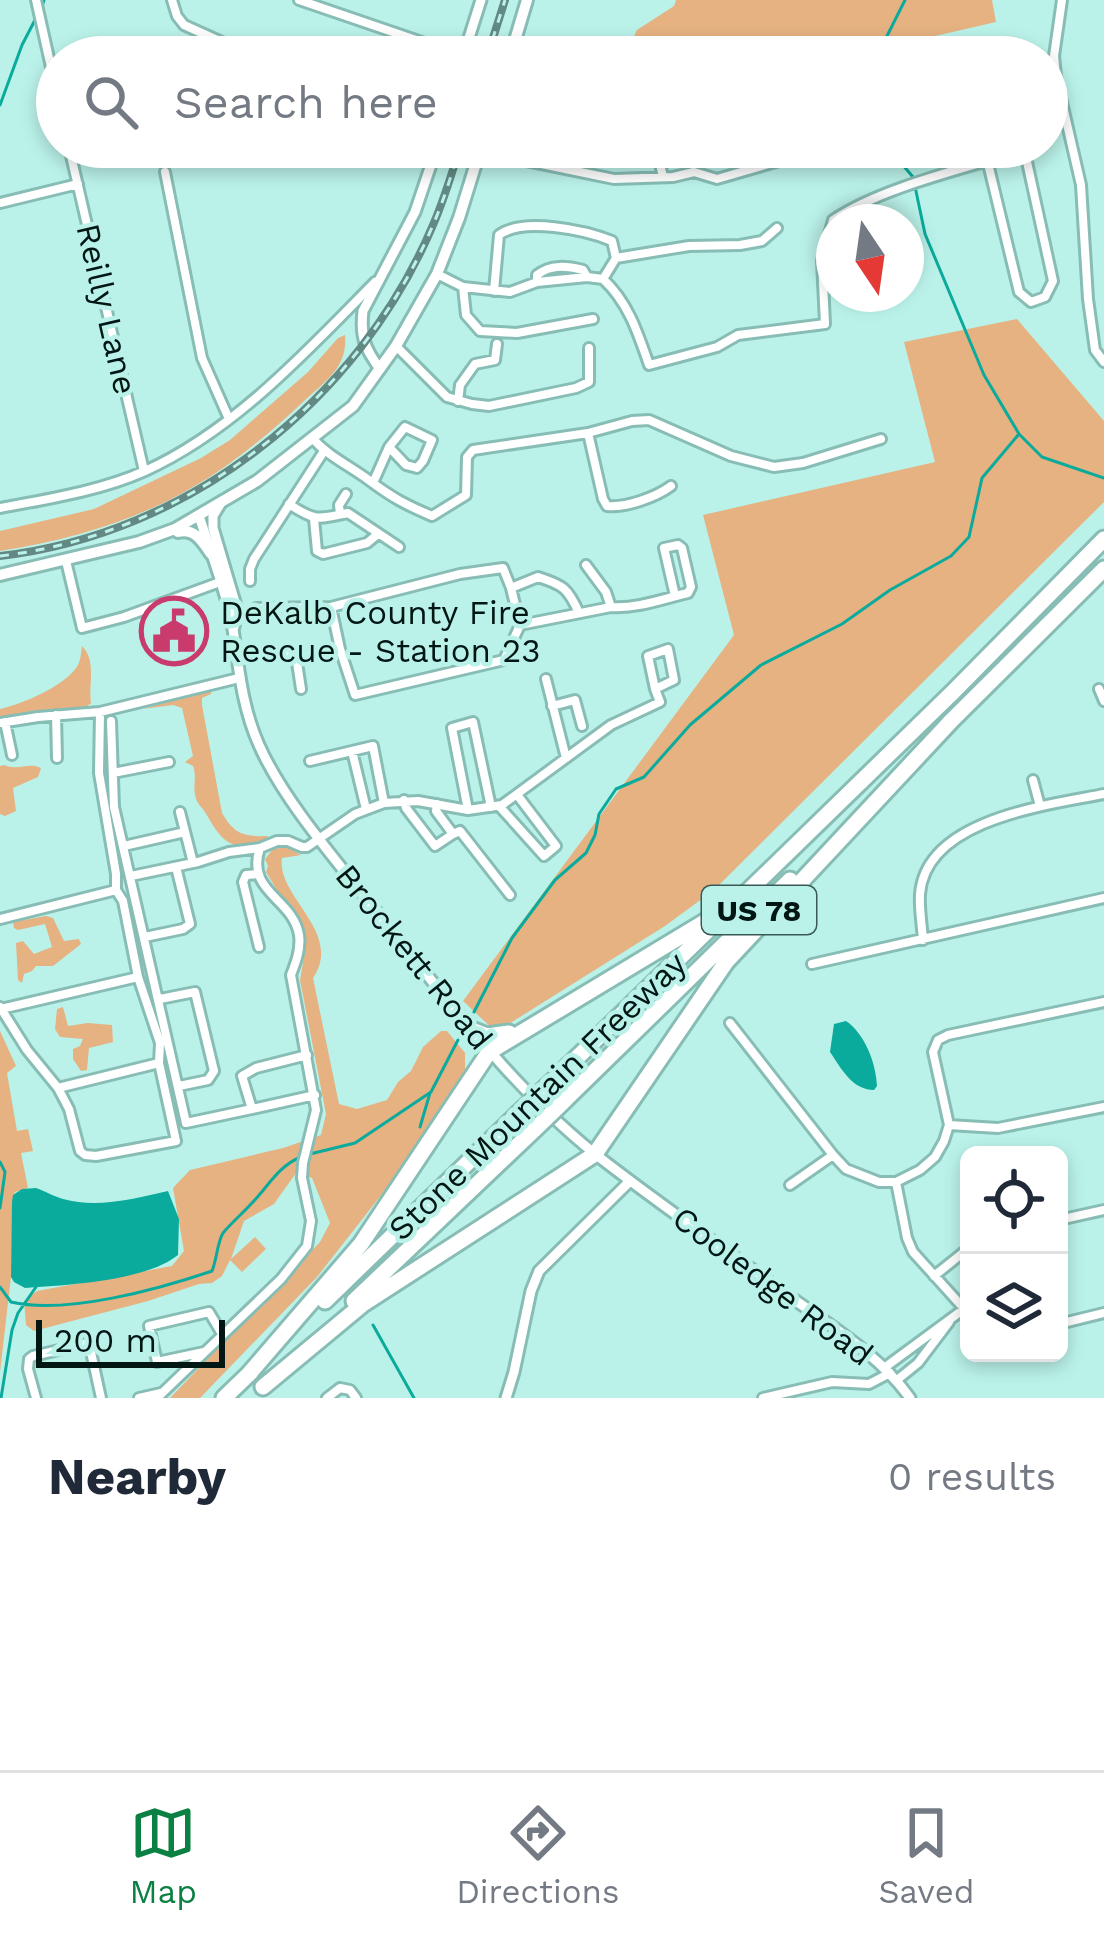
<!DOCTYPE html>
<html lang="en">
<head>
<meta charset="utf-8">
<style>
  body { margin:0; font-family:"Work Sans",sans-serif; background:#f6f6f7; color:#1f2937 }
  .controls { position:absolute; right:36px; bottom:36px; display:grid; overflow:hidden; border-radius:18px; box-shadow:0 6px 18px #0003 }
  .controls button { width:108px; height:108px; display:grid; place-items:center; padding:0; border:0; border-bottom:3px solid #e0e1e3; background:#fff; color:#1f2937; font:60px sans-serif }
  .compass { position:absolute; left:816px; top:204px; width:108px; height:108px; border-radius:50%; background:#fff; box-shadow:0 6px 18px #0003; rotate:167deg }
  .scale { position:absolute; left:36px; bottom:30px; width:189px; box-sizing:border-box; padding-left:12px; border:6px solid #021714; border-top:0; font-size:33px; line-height:42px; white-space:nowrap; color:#021714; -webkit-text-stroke:9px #baf2e9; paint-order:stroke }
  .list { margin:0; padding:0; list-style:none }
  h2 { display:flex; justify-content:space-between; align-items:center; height:156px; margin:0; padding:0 48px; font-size:51px }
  h2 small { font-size:39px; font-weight:400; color:#747a83 }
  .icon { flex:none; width:66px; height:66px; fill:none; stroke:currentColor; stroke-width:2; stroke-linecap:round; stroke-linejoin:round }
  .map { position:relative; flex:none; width:1104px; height:1398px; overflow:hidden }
  .search { position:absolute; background:#fff; box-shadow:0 6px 18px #0003; left:36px; right:36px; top:36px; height:132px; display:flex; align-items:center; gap:30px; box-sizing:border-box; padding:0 42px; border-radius:66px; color:#747a83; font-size:45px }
  .sheet { height:372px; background:#fff }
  nav { display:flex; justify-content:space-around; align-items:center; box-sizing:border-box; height:168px; border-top:3px solid #e0e1e3; background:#fff; font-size:33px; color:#747a83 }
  nav a { display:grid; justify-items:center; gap:6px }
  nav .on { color:#0b8043 }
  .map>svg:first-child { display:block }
  .green { fill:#e6b282 }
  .water { fill:#0aab9c }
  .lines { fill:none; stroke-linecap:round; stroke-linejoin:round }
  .stream { stroke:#0aab9c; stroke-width:3 }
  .minor-casing { stroke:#87bdb5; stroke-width:14 }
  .tertiary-casing { stroke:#87bdb5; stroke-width:15 }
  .secondary-casing { stroke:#87bdb5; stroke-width:16 }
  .motorway-casing { stroke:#87bdb5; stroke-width:21 }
  .minor { stroke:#fff; stroke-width:8 }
  .tertiary { stroke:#fff; stroke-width:9 }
  .secondary { stroke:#fff; stroke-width:10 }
  .motorway { stroke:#fff; stroke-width:15 }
  .rail-casing { stroke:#628983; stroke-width:8 }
  .rail { stroke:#baf2e9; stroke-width:3; stroke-dasharray:9; stroke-linecap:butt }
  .motorway-bridge-casing { stroke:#87bdb5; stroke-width:21; stroke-linecap:butt }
  .motorway-bridge { stroke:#fff; stroke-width:15 }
  .labels { text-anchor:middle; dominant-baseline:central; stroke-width:9; stroke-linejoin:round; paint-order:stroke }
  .shield { fill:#baf2e9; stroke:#395954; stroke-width:3 }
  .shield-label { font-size:30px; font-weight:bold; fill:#021714 }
  .street-label { font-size:33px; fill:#021714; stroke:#baf2e9 }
  .poi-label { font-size:33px; fill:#021714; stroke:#baf2e9; text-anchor:start }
</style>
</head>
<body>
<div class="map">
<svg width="1104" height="1398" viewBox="0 0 1104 1398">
  <rect width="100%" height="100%" fill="#baf2e9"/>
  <path class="green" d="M676,0h316l4,22 -152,35h-220l13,-27 37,-24z
    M1017,319l87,102v81l-390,388 -49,36 -169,106 -33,-31 271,-366 -31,-120 232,-53 -31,-120z
    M345,335c3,33 -20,46 -42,67 -33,31 -70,62 -110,85 -57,34 -128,54 -193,64v-20l94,-22 107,-51 29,-18 78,-68 30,-34z
    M82,646c15,15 6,38 9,57l-7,6 -53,2 -31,7v-9c22,-5 66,-23 78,-44 3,-6 3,-13 4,-19z
    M211,690v4l-9,4v7l20,108c12,21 22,24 46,23l-2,4c-36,14 -44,1 -61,-28 -6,-9 -7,-6 -10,-17 -2,-11 2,-18 -2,-29l-8,-4 8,-6 -11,-48 -9,-3 -30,4z
    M4,765c13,6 25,-3 37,3l-3,9 -25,11 3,23 -11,5 -5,-2v-48z
    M287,847l14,8 -19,3c-6,39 62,74 31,120l26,126 18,5 30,-9 11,-18 13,-11 12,-24 18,-16h6l18,22v17l-72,110 -76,97 -117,121h-30l150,-156 10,-19 -18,-45 -16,-5 -22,31 -30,17 -13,38 24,-22 11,12 -24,23 -12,-12 -8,16 -10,7 -13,1 -51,17 -114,30 -8,-6 -2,-24 13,-10 135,-25 12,-15 -11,-63 17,-18 93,-22 38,-13 5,-21 -26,-134 5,-29 -6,-24 -33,-55 2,-6 -3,-7 8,-10z
    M46,916l7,2 11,23 15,-2 2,5 -28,22h-17l-4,5 -8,3 -2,9 -4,-3 -2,-37 7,-2 11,13 18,-7 -7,-23 -27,6 -4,-2 -1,-6z
    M63,1007l5,19 20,-3 24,2 1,17 -24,6 -2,22 -6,1 -8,-12v-10l7,-3 3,-7 -23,-2 -5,-8 2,-20z
    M0,1031l16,35 -9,7 10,58 11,-2 5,22 -12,2 7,35 -13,4 -2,5 -2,80 -11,95z"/>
  <path class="water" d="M846,1021c19,13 30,42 31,65l-3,4c-22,0 -33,-22 -44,-38l4,-28z
    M36,1188c9,3 19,9 27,11 35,10 73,-1 105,-8l11,28 -1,36c-32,26 -111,30 -153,33l-11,-6 -3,-5 1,-75 1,-7 9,-6z"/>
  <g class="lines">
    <path class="stream" d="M41,10l3,-10
      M885,57l2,-21 18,-36
      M0,105l22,-60 14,-27
      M894,147l2,10 17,20 12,57 59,141 35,59 23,23 62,21
      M474,1012l38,-74 43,-58 31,-27 9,-18 4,-21 17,-25 28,-12 46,-52 71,-60 81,-41 48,-34 61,-34 18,-19 13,-59 37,-44
      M420,1127l10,-34
      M310,1154l45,-11 76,-51 27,-52
      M0,1162l5,10 -5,36
      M0,1287l11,15c55,13 148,-13 201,-31 5,-12 5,-28 11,-38 8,-10 19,-19 28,-29 17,-17 27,-38 50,-47
      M373,1325l41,73
      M1,1398l11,-68 6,-17 18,-26"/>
    <defs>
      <path id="minor" d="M36,0l21,94
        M172,0l5,16 7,9 71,32
        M299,0l164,56
        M1062,0l-8,56 2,20 25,109 7,114 7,51 9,12
        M961,57l-1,-5 19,-7 18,1 4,11
        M69,147l75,324
        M656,147l7,30
        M984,147l35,145 12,10 14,-5 8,-16 -29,-133
        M481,148l21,8 112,23 59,-2 21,-5 23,7 62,-18 5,-7 -3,-7
        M165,172l37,186 27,61
        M0,203l78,-19
        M616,258l73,-12 51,-1 22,-4 15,-13
        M437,274l26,13 47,5 27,-10 50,-5 16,2
        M603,279c25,23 35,54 46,86l68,-18 21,-12 87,-11 -3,-63 11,-41c49,-33 134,-52 191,-70
        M603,279l13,-21
        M537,282v-7c14,-11 30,-9 46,-5l4,7
        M463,287l3,28 14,16 37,2 76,-14
        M494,291l5,-56c24,-18 86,-5 113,6l4,17
        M396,346l51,51 25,7 17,2 87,-18 13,-6v-34
        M458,401l2,-16 15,-21 20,-4 2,-16
        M405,427l27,13 -9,21 -6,7 -11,-3 -17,-18z
        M588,433l15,66 4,7c19,2 49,-9 64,-20
        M312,438c17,19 38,28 58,43 23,17 34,23 62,35l34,-21 1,-38 6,-7 115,-17 44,-12 17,-1 82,36 43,11 29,-4 78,-24
        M373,483l16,-36
        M289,504c27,18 29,15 59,9l51,34
        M0,508c48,-9 100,-17 145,-37 90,-41 162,-120 230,-189
        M340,514l-1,-9 7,-11
        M314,519l3,32 6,3 44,-11 11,-9
        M66,561l16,67 42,-11 96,-35
        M586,565l20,27 5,15
        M250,581v-12l4,-10 70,-108
        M511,588l9,37
        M256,608l75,-1
        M340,649l-9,-42 129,-33 43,-6 8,20 27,-11c25,8 30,11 41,36
        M236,655l20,-2 55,3 29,-7 15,46 149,-35 16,-35 91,-18c25,2 52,-8 77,-14l3,-6 -9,-39 -4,-3 -14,3 11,48
        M296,656l5,33
        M546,679l20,79
        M1099,689l5,12
        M552,706l23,-6 7,26
        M100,712l-1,61 17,101v16
        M56,715l1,43
        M111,721l3,86 72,316 66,-14
        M5,722l7,33
        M0,723l38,-6 62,-5 139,-34
        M352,751l14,58
        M310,761l63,-15 11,57
        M113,773l56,-11
        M1033,780l7,26
        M404,800l2,8 29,38 18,-12 -17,-23 1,-7
        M500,807l44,49 12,-10 -38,-50
        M468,810l-16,-82 21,-6 18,85
        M180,812l13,51
        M453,834l7,-3 50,64
        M124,846l61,-14
        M258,874l-12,1 -3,7 16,65
        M131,876l67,-14 31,-10 31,-4 17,-7h11l14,6h5l48,-33 29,-11 34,-2 50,9 34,-5 109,-80 49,-23 -5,-13 19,-9 -6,-31 -20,7 7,33
        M0,919l116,-29 7,11 15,76 22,66 -1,20 17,78 -80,15 -11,-1 -5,-4 -11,-42 -11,-21 -31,-38 -27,-43
        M145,937l38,-8 7,-5 -14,-57
        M923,940c-1,-15 -4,-31 -3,-46 6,-75 128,-89 184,-100
        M812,964l292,-66
        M160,999l35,-7 19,79 -6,9 -29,6
        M1,1009l137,-32
        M730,1023l103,132 13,14 33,13h17l24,-12 15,-13 9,-16 5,-16 -16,-73 5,-12 10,-5 156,-33
        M307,1055l-51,13 -14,8 10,33 63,-14
        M58,1088l101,-25
        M949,1125l49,3 106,-21
        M896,1182l11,56 6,14 56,62
        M790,1185l43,-30
        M1059,1220l45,-10
        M934,1276l35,-28
        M1059,1324l45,-11
        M204,1352l-47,10 -8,-36 60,-14 13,22
        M884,1368l80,-59
        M897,1380l21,-17 31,-41
        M36,1398l-8,-29 1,-10 4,-3 56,-13 12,55
        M139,1398l22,-5
        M157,1398l124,-119 26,-33 4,-25 -9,-43 1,-15 13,-53 -25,-135c5,-13 10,-26 8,-40 -6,-37 -54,-43 -39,-87
        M327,1398l13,-10 10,2 6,8
        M763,1398l69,-16 37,2 21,-11"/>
      <path id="tertiary" d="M463,57l18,-57
        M380,369c-15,-20 -20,-32 -17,-58l52,-99 22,-65
        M222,501l-9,15v12l24,81 -3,18
        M199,516c12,37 27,75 34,113 6,40 9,78 26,116 25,57 82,121 121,171 70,87 137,179 228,248 60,46 123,90 184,134 42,30 88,58 118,100
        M506,1398l8,-26 17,-81 8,-20 91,-90"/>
      <path id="secondary" d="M510,57l17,-57
        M178,532c17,-4 24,9 33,22
        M0,575l139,-33 36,-13 82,-48 96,-75 43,-60 41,-72 22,-56 22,-71"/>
      <path id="motorway" d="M948,724l156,-155
        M469,1029l18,7 22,-3
        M551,1083l402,-391 151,-153
        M565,1100l225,-220
        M325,1301l192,-186
        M354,1301l181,-172
        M248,1375l113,-131 128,-192 219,-132
        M263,1387l100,-83 232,-150 131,-192 226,-242
        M224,1398l27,-26"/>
    </defs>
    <use href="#minor" class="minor-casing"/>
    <use href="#tertiary" class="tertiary-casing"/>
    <use href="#secondary" class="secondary-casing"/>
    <use href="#motorway" class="motorway-casing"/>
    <use href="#minor" class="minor"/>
    <use href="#tertiary" class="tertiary"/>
    <use href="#secondary" class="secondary"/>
    <use href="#motorway" class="motorway"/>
    <defs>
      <path id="rail" d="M487,57l18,-57
        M0,556c190,-22 359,-156 433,-331 11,-25 19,-52 27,-78"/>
    </defs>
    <use href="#rail" class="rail-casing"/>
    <use href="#rail" class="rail"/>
    <defs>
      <path id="motorway-bridge" d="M517,1115l34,-32
        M535,1129l30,-29"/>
    </defs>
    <use href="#motorway-bridge" class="motorway-bridge-casing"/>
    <use href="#motorway-bridge" class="motorway-bridge"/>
  </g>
  <defs>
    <symbol id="civic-ring" viewBox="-11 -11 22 22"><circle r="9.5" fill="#baf2e9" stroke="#c83b6c" stroke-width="1.5"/><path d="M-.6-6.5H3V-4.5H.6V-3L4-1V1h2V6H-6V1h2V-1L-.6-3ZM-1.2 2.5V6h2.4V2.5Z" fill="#c83b6c"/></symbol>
  </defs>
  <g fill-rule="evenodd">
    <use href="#civic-ring" x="136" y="593" width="76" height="76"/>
  </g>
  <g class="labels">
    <rect class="shield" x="702" y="886" width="114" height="48" rx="9"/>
    <g class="shield-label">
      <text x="759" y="910">US 78</text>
    </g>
    <g class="street-label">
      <text transform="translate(107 309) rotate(77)">Reilly Lane</text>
      <text transform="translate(414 957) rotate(51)">Brockett Road</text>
      <text transform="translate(537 1096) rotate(-44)">Stone Mountain Freeway</text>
      <text transform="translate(773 1286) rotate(37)">Cooledge Road</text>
    </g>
    <g class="poi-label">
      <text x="220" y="612">DeKalb County Fire<tspan x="220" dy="38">Rescue - Station 23</tspan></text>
    </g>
  </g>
</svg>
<div class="controls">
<button><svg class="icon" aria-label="locate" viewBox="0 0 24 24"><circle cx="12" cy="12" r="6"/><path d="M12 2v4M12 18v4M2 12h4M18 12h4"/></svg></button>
<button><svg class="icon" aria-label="layers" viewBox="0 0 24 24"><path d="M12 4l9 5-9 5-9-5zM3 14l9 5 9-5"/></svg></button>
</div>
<svg class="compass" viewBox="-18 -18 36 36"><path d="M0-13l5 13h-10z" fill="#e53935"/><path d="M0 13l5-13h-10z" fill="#747a83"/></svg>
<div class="scale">200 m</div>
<div class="search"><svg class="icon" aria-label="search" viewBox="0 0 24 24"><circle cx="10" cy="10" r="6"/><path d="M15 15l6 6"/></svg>Search here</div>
</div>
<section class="sheet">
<h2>Nearby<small>0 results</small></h2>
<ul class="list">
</ul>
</section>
<nav>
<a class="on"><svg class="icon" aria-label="map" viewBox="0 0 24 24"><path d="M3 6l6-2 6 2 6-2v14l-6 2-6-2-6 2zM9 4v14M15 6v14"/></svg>Map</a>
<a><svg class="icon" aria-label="directions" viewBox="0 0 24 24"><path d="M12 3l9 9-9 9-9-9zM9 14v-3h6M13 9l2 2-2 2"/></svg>Directions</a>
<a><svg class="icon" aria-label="saved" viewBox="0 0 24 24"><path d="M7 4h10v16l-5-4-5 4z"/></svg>Saved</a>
</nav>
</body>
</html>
